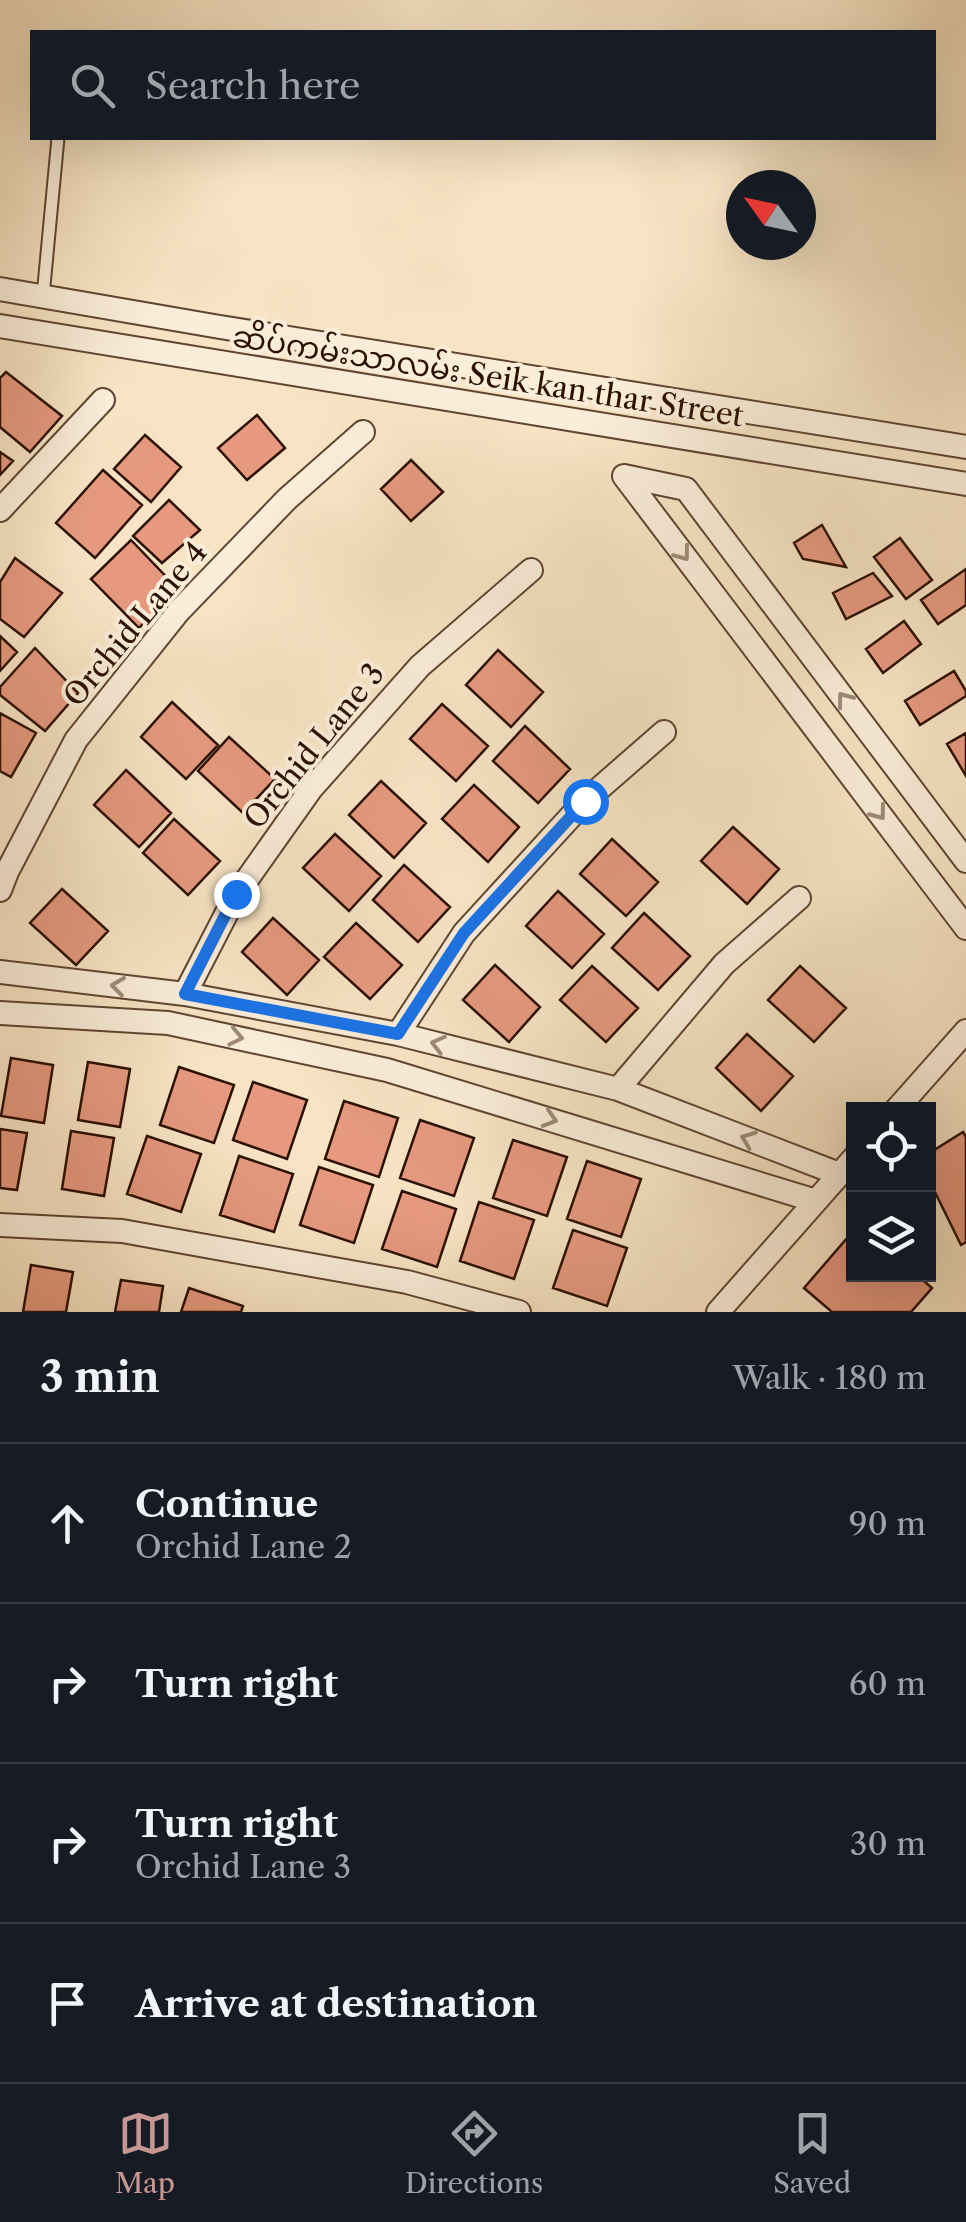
<!DOCTYPE html>
<html lang="en">
<head>
<meta charset="utf-8">
<style>
  body { margin:0; font-family:"Libre Caslon Text","Noto Sans Myanmar",serif; background:#242831; color:#f1f3f6 }
  .controls { position:absolute; right:30px; bottom:30px; display:grid; overflow:hidden; border-radius:0px; box-shadow:0 10px 40px #0002 }
  .controls button { width:90px; height:90px; display:grid; place-items:center; padding:0; border:0; border-bottom:2px solid #363941; background:#171b24; color:#f1f3f6; font:50px sans-serif }
  .compass { position:absolute; left:726px; top:170px; width:90px; height:90px; border-radius:50%; background:#171b24; box-shadow:0 10px 40px #0002; rotate:303deg }
  .stop { position:absolute; width:30px; height:30px; margin:-22px; border:8px solid #1a73e8; border-radius:50%; background:#fff }
  .stop.end { background:#1a73e8; border-color:#fff; box-shadow:0 2px 10px #0008 }
  .list { margin:0; padding:0; list-style:none }
  h2 { display:flex; justify-content:space-between; align-items:center; height:130px; margin:0; padding:0 40px; font-size:42px }
  h2 small { font-size:32px; font-weight:400; color:#9ea1a6 }
  .list li { display:grid; grid-template-columns:65px 1fr auto; gap:30px; align-items:center; box-sizing:border-box; height:160px; padding:0 40px; border-top:2px solid #363941 }
  .list b { display:block; font-size:38px; white-space:nowrap }
  .list p { margin:0; font-size:32px; white-space:nowrap; color:#9ea1a6 }
  .list em { font-size:32px; font-style:normal; color:#9ea1a6 }
  .icon { flex:none; width:55px; height:55px; fill:none; stroke:currentColor; stroke-width:2; stroke-linecap:round; stroke-linejoin:round }
  .map { position:relative; flex:none; width:966px; height:1312px; overflow:hidden }
  .search { position:absolute; background:#171b24; box-shadow:0 10px 40px #0002; left:30px; right:30px; top:30px; height:110px; display:flex; align-items:center; gap:25px; box-sizing:border-box; padding:0 35px; border-radius:0px; color:#9ea1a6; font-size:38px }
  .sheet { height:770px; background:#171b24 }
  nav { display:flex; justify-content:space-around; align-items:center; box-sizing:border-box; height:140px; border-top:2px solid #363941; background:#171b24; font-size:28px; color:#9ea1a6 }
  nav a { display:grid; justify-items:center; gap:5px }
  nav .on { color:#c59692 }
  .map>svg:first-child { display:block }
  .building { fill:#e6997f; stroke:#2c1000; stroke-width:2.5 }
  .lines { fill:none; stroke-linecap:round; stroke-linejoin:round }
  .lane-casing { stroke:#5f4531; stroke-width:15 }
  .street-casing { stroke:#5f4531; stroke-width:26 }
  .lane { stroke:#faedd9; stroke-width:11 }
  .street { stroke:#faedd9; stroke-width:22 }
  .oneway { stroke:#9d8a77 }
  .route { stroke:#1a73e8; stroke-width:12 }
  .labels { text-anchor:middle; dominant-baseline:central; stroke-width:8; stroke-linejoin:round; paint-order:stroke }
  .street-label { font-size:30px; fill:#2c1000; stroke:#faedd9 }
</style>
</head>
<body>
<div class="map">
<svg width="966" height="1312" viewBox="0 0 966 1312">
  <rect width="100%" height="100%" fill="#f7e4c4"/>
  <filter id="stains"><feTurbulence type="fractalNoise" baseFrequency=".002" numOctaves="4"/><feColorMatrix values="0 0 0 0 .2 0 0 0 0 .09 0 0 0 0 .02 0 0 0 .5 -.17"/></filter>
  <radialGradient id="worn" r=".72"><stop offset=".6" stop-color="#630" stop-opacity="0"/><stop offset="1" stop-color="#630" stop-opacity=".3"/></radialGradient>
  <path class="building" d="M6,372l56,44 -32,36 -30,-25v-49z
    M257,415l28,33 -38,32 -29,-32z
    M145,435l36,32 -30,35 -37,-33z
    M0,452l13,9 -13,14z
    M411,460l32,32 -32,29 -30,-32z
    M103,470l39,35 -47,53 -39,-35z
    M169,500l31,30 -38,33 -29,-27z
    M822,525l24,42 -43,-8 -9,-16z
    M900,538l32,42 -26,19 -32,-42z
    M131,540l47,49 -39,39 -48,-49z
    M15,558l47,35 -38,44 -24,-18v-37z
    M966,569v36l-28,19 -17,-24z
    M873,573l19,23 -46,23 -13,-26z
    M904,621l17,23 -38,29 -17,-24z
    M0,636l17,16 -17,19z
    M35,648l43,45 -33,38 -45,-36v-8z
    M498,650l45,42 -32,35 -45,-42z
    M954,671l12,20v5l-46,29 -15,-24z
    M172,702l46,43 -32,34 -45,-42z
    M442,704l46,42 -32,35 -46,-42z
    M0,713l36,20 -25,44 -11,-6z
    M525,726l45,43 -32,34 -45,-42z
    M966,733v43l-19,-32z
    M229,737l46,42 -32,34 -45,-42z
    M126,770l45,43 -32,34 -45,-42z
    M381,781l45,42 -32,35 -45,-43z
    M474,785l45,42 -31,35 -46,-43z
    M174,819l46,42 -32,34 -45,-42z
    M733,827l46,42 -32,35 -46,-43z
    M335,834l46,42 -32,35 -46,-43z
    M612,839l46,43 -32,34 -46,-42z
    M404,865l46,42 -32,35 -45,-42z
    M62,889l46,42 -32,34 -46,-42z
    M558,891l46,43 -32,34 -46,-42z
    M644,913l46,43 -32,34 -46,-42z
    M273,918l46,42 -32,35 -45,-43z
    M356,923l46,42 -32,34 -46,-42z
    M495,965l45,42 -31,35 -46,-42z
    M592,966l46,42 -32,34 -46,-42z
    M800,966l46,42 -32,34 -46,-42z
    M747,1034l46,42 -32,35 -45,-43z
    M11,1058l42,7 -9,58 -43,-7z
    M88,1062l42,7 -10,58 -42,-7z
    M179,1067l55,18 -20,58 -54,-18z
    M253,1082l54,18 -20,59 -54,-19z
    M344,1101l54,17 -19,59 -54,-18z
    M420,1120l54,18 -20,58 -54,-18z
    M0,1129l27,4 -10,57 -17,-2z
    M71,1131l43,7 -10,58 -42,-7z
    M963,1132l3,5v105l-5,3 -33,-67v-24z
    M147,1136l54,18 -20,58 -54,-18z
    M513,1140l54,17 -20,59 -54,-18z
    M239,1156l54,18 -19,58 -54,-17z
    M587,1161l54,18 -20,58 -54,-18z
    M319,1167l54,18 -19,58 -54,-18z
    M402,1191l54,18 -19,58 -55,-18z
    M479,1202l55,18 -20,59 -54,-18z
    M573,1230l54,18 -20,58 -54,-18z
    M854,1230v44h62l16,14 -21,24h-79l-28,-24z
    M31,1265l42,7 -7,40h-43z
    M121,1280l42,6 -4,26h-44z
    M189,1288l54,18 -2,6h-60z"/>
  <g class="lines">
    <defs>
      <path id="lane" d="M43,296l15,-158"/>
      <path id="street" d="M0,289l220,38 746,120
        M0,326l966,158
        M624,476l342,452
        M624,476l62,13 280,372
        M0,510l103,-110
        M0,890l7,-18 69,-132 103,-129 108,-112 76,-67
        M0,972l185,22 213,40 220,55 221,85
        M185,994l51,-99 75,-106 109,-123 111,-96
        M0,1013l168,10 219,47 429,131
        M398,1034l66,-101 121,-132 79,-69
        M618,1089l106,-125 75,-66
        M896,1110l70,-79
        M0,1225l122,6 285,51 112,30
        M718,1312l136,-154"/>
    </defs>
    <use href="#lane" class="lane-casing"/>
    <use href="#street" class="street-casing"/>
    <use href="#lane" class="lane"/>
    <use href="#street" class="street"/>
  </g>
  <defs><path id="oneway-chevron" d="M-2-3.5L2.5 0L-2 3.5" fill="none" stroke-width="1.6" stroke-linecap="round" stroke-linejoin="round" transform="scale(2.5)"/></defs>
  <g class="oneway">
    <use href="#oneway-chevron" transform="translate(683 554) rotate(53)"/>
    <use href="#oneway-chevron" transform="translate(844 699) rotate(-127)"/>
    <use href="#oneway-chevron" transform="translate(879 813) rotate(53)"/>
    <use href="#oneway-chevron" transform="translate(118 986) rotate(-173)"/>
    <use href="#oneway-chevron" transform="translate(236 1037) rotate(12)"/>
    <use href="#oneway-chevron" transform="translate(438 1044) rotate(-166)"/>
    <use href="#oneway-chevron" transform="translate(550 1119) rotate(17)"/>
    <use href="#oneway-chevron" transform="translate(748 1139) rotate(-159)"/>
  </g>
  <g class="lines">
    <path class="route" d="M236,894l-51,100 213,40 66,-101 121,-132"/>
  </g>
  <g class="labels">
    <g class="street-label">
      <text transform="translate(488 376) rotate(9)">ဆိပ်ကမ်းသာလမ်း Seik kan thar Street</text>
      <text transform="translate(135 624) rotate(-50)">Orchid Lane 4</text>
      <text transform="translate(314 746) rotate(-51)">Orchid Lane 3</text>
    </g>
  </g>
  <rect width="100%" height="100%" filter="url(#stains)"/>
  <rect width="100%" height="100%" fill="url(#worn)"/>
</svg>
<div class="controls">
<button><svg class="icon" aria-label="locate" viewBox="0 0 24 24"><circle cx="12" cy="12" r="6"/><path d="M12 2v4M12 18v4M2 12h4M18 12h4"/></svg></button>
<button><svg class="icon" aria-label="layers" viewBox="0 0 24 24"><path d="M12 4l9 5-9 5-9-5zM3 14l9 5 9-5"/></svg></button>
</div>
<svg class="compass" viewBox="-18 -18 36 36"><path d="M0-13l5 13h-10z" fill="#e53935"/><path d="M0 13l5-13h-10z" fill="#9ea1a6"/></svg>
<div class="stop" style="left:585px;top:801px"></div>
<div class="stop end" style="left:236px;top:894px"></div>
<div class="search"><svg class="icon" aria-label="search" viewBox="0 0 24 24"><circle cx="10" cy="10" r="6"/><path d="M15 15l6 6"/></svg>Search here</div>
</div>
<section class="sheet">
<h2>3 min<small>Walk · 180 m</small></h2>
<ul class="list">
<li><svg class="icon" aria-label="ahead" viewBox="0 0 24 24"><path d="M12 20V5M6 11l6-6 6 6"/></svg><div><b>Continue</b><p>Orchid Lane 2</p></div><em>90 m</em></li>
<li><svg class="icon" aria-label="right" viewBox="0 0 24 24"><path d="M7 20v-9h11M14 6l5 5-5 5"/></svg><div><b>Turn right</b></div><em>60 m</em></li>
<li><svg class="icon" aria-label="right" viewBox="0 0 24 24"><path d="M7 20v-9h11M14 6l5 5-5 5"/></svg><div><b>Turn right</b><p>Orchid Lane 3</p></div><em>30 m</em></li>
<li><svg class="icon" aria-label="arrive" viewBox="0 0 24 24"><path d="M6 21V4h12l-3 4 3 4H6"/></svg><div><b>Arrive at destination</b></div></li>
</ul>
</section>
<nav>
<a class="on"><svg class="icon" aria-label="map" viewBox="0 0 24 24"><path d="M3 6l6-2 6 2 6-2v14l-6 2-6-2-6 2zM9 4v14M15 6v14"/></svg>Map</a>
<a><svg class="icon" aria-label="directions" viewBox="0 0 24 24"><path d="M12 3l9 9-9 9-9-9zM9 14v-3h6M13 9l2 2-2 2"/></svg>Directions</a>
<a><svg class="icon" aria-label="saved" viewBox="0 0 24 24"><path d="M7 4h10v16l-5-4-5 4z"/></svg>Saved</a>
</nav>
</body>
</html>
